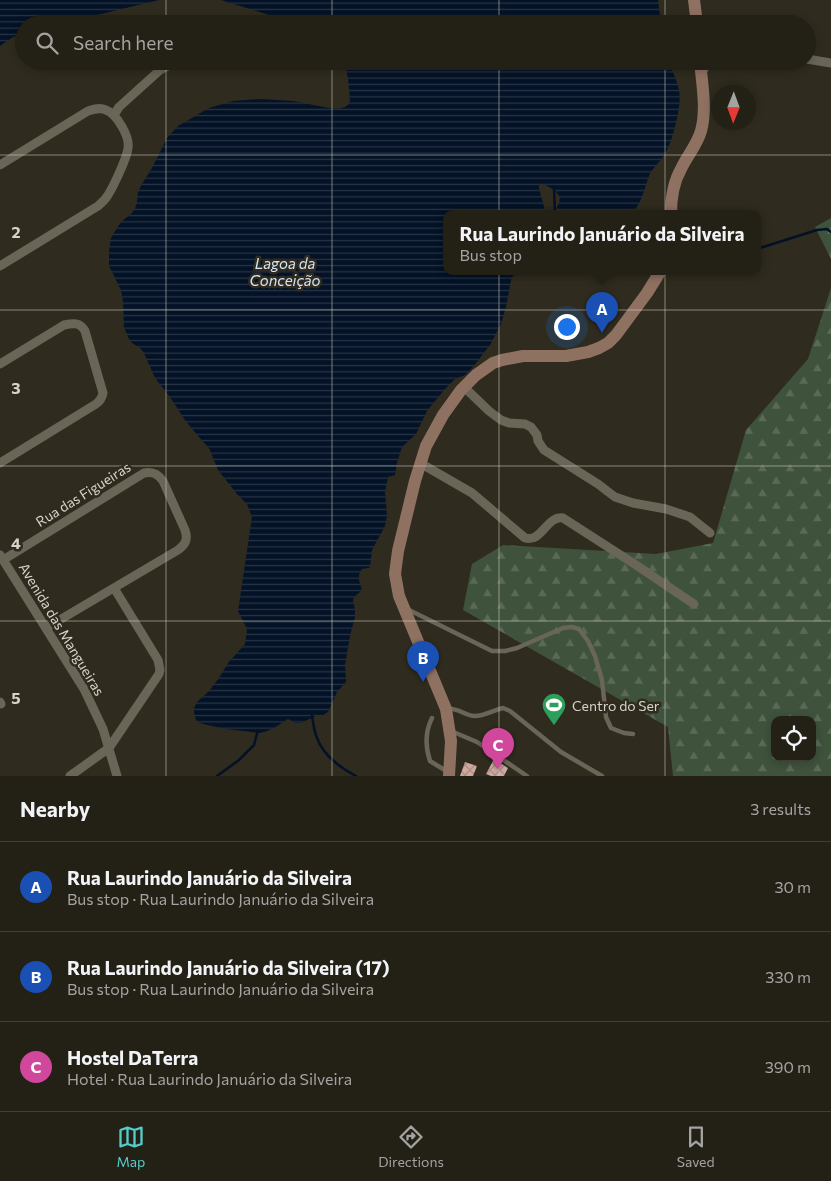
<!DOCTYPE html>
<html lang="en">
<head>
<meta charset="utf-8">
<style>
  body { margin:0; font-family:Commissioner,sans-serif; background:#2b281f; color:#f1f3f6 }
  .controls { position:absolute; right:15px; bottom:15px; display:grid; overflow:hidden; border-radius:10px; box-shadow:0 2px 8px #0003 }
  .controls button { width:45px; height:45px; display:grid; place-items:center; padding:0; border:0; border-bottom:1px solid #403e35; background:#232016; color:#f1f3f6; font:25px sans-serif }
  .compass { position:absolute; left:711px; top:85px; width:45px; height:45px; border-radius:50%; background:#232016; box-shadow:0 2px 8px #0003; rotate:181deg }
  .you { position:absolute; left:566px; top:326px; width:18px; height:18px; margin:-12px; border:4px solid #fff; border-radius:50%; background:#1a73e8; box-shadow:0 0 0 8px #1a73e833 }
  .badge { display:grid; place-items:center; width:32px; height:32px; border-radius:50%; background:#53cdc9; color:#fff; font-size:16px; font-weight:700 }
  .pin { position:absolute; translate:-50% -41px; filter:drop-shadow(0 1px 2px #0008) }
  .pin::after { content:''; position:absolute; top:26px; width:18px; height:15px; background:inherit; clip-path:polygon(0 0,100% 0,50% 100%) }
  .popup { position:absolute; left:443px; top:210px; width:318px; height:65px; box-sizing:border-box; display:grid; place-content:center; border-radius:10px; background:#232016; filter:drop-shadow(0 1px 4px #0005); font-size:16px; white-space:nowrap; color:#a3a3a1 }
  .popup b { font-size:19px; color:#f1f3f6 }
  .popup::after { content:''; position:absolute; left:50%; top:100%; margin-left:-10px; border:10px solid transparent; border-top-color:#232016 }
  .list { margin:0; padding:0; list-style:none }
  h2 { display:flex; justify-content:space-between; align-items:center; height:65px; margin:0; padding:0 20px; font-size:21px }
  h2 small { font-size:16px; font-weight:400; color:#a3a3a1 }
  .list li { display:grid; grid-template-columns:32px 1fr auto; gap:15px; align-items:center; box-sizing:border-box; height:90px; padding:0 20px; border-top:1px solid #403e35 }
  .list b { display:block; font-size:19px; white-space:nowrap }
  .list p { margin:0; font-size:16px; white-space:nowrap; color:#a3a3a1 }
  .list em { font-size:16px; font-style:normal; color:#a3a3a1 }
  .icon { flex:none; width:28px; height:28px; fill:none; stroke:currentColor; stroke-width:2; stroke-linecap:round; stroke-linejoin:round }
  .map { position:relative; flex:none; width:831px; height:776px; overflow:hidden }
  .search { position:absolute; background:#232016; box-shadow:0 2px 8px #0003; left:15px; right:15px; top:15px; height:55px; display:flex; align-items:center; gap:12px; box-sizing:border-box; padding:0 18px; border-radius:28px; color:#a3a3a1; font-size:19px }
  .sheet { height:335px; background:#232016 }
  nav { display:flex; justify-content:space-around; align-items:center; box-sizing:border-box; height:70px; border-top:1px solid #403e35; background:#232016; font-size:14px; color:#a3a3a1 }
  nav a { display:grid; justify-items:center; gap:2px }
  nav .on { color:#53cdc9 }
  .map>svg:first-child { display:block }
  .forest { fill:url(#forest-firs); fill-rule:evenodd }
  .water { fill:url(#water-rules) }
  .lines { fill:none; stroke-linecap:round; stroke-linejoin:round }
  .stream { stroke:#031226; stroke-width:2.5 }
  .building { fill:url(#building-cross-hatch) }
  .service { stroke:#696557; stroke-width:4.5 }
  .minor { stroke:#696557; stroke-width:9 }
  .secondary { stroke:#8f7162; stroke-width:12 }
  .grid { fill:none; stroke:#d5d3cb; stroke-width:1; stroke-opacity:0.55 }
  .labels { text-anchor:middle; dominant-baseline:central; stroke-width:5; stroke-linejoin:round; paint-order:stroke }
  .street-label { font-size:14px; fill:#d5d3cb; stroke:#2f2b1e }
  .poi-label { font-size:14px; fill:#d5d3cb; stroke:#2f2b1e; text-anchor:start }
  .water-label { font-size:15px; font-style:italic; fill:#d4e3f6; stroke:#2f2b1e }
  .grid-label { font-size:16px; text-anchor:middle; font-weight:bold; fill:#d5d3cb; stroke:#2f2b1e; stroke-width:5; stroke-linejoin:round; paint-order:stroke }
</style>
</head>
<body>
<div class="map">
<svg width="831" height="776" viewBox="0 0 831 776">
  <defs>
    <pattern id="forest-firs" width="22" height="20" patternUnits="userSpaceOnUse" patternTransform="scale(1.25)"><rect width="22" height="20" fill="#3f523c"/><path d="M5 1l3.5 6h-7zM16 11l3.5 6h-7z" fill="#5a6a57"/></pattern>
    <pattern id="water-rules" width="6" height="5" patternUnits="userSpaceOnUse" patternTransform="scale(1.25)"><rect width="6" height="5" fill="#031226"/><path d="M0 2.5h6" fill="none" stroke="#273444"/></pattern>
    <pattern id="building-cross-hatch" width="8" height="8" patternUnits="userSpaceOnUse" patternTransform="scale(1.25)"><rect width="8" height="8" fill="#cfa9a0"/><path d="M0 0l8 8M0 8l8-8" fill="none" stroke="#ab8e87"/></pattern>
  </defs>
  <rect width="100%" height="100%" fill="#2f2b1e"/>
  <path class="forest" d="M831,218v41l-16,-32z
    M831,288v488h-158l-5,-49 -205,-117 9,-46 31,-19 153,9 57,-11 33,-113 62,-71zM775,720h37v37h-37z"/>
  <path class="water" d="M0,0h159l-99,24h-36v10l-11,3 -13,9z
    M221,0h437l3,24h-362l-8,-4 -22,-5z
    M344,61h325c3,10 8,19 10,29 3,16 -6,50 -14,64 -5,8 -13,14 -16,22 -5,13 -7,28 -18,38h-75c0,-5 1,-7 3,-11 4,-10 -10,-17 -18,-19l-2,1v3l7,26h-99v58h76l-10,4 -2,4 -5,27 -5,17 -11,21 -18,23 -7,7 -10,4 -10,10 -18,22 -11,23 -14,13 -5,16 -2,12 -7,2 -3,15 2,24 -2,10 -13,24 -2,17 -2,1 -6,1c-6,8 -2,13 0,21 -3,4 -8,5 -9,10l2,10v7l-5,19 -5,29 1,17 -9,10 -9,20 -5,3 -7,1 -15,7h-6l-7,-4 -14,9 -7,3 -7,2 -34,-4 -19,-4 -7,-2 -4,-3 -2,-7v-5l3,-6 12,-11 10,-13 9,-15 17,-19 2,-13 -1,-4 -8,-16 14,-94 -5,-13 -10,-10 -19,-24 -9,-22 -11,-12 -13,-16 -15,-23 -15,-19 -11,-25 -4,-5 -8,-5 -4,-6 -4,-10 -1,-26 -2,-11 -12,-24v-15l2,-13 6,-10 5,-7 9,-7 4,-5 2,-7 1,-10 4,-8 10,-16 15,-30 11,-12 31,-18 24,-7 28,-2 32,2 36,7 9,1 7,-2 4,-3 1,-5 -2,-20z"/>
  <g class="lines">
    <path class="stream" d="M554,188l1,26
      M757,249l60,-19 10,-1 4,3
      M312,715c1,8 2,16 5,23 6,17 24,30 39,38
      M217,776l22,-16 15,-15 4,-15"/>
  </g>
  <path class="building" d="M494,759l14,9 -4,8h-13l-5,-2z
    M465,762l12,4 -4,10h-13z"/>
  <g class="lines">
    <path class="service" d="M409,610l83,41h13l12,-3 46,-20 9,-1 7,2 9,12 7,15 7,24 4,37 5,11 13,5 9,1
      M447,709c10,-2 18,7 28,7 9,0 19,-6 28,-8l7,3 51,41 41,24
      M432,718c-7,14 -7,28 -2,43l18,11
      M451,731l26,11 50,34"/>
    <path class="minor" d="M807,59l24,4
      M701,73l9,-12
      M114,115l5,-8 41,-37 17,-9
      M0,165l88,-54c6,-2 12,-4 18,-1 11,4 24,27 22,38 -1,10 -16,42 -22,50 -2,3 -5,5 -8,8l-98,60
      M0,364l64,-39c9,-2 16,-3 21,6l18,62c-1,5 -3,8 -7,11l-96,59
      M464,387l25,24 12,9 8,3 16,1 6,3 6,8 1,6 6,9 54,34 17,13 18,6 33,6 24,8 20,16
      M420,463l52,30 53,45c17,5 22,-23 38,-20l73,47 58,39
      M0,555l84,134 19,40 14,47
      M3,560l141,-87c9,-2 14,1 19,8l22,49c3,9 1,14 -7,20l-132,78
      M0,702l1,2
      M70,776l39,-28 50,-74 1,-4 -2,-10 -44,-72"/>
    <path class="secondary" d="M694,0l3,24
      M671,214c0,-15 2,-31 10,-45 6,-13 16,-24 20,-38 6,-22 1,-47 -1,-70
      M449,776l2,-35 -5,-32 -47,-113 -4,-22 3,-23 17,-70 11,-35 17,-31 18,-25 15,-15 17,-12 9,-3 21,-4h43l22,-4 11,-4 9,-5 8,-8 31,-42 13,-21"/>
  </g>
  <path class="grid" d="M166,0v24M332,0v24M499,0v24M665,0v24M166,61v715M332,61v715M499,61v715M665,61v715M0,155h831M0,310h831M0,466h831M0,621h831"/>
  <defs>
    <symbol id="stadium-pin" viewBox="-11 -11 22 30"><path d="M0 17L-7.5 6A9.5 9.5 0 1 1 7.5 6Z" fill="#2e9e5b" stroke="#2f2b1e"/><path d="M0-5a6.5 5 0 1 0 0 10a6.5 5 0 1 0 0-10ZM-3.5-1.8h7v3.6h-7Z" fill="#fff"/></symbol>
  </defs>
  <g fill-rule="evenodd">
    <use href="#stadium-pin" x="540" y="691" width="28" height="38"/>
  </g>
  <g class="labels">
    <g class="street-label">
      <text transform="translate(83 494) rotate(-32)">Rua das Figueiras</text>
      <text transform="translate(62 629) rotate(59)">Avenida das Mangueiras</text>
    </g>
    <g class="poi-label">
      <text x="572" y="705">Centro do Ser</text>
    </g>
    <g class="water-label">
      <text x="285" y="263">Lagoa da<tspan x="285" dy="17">Conceição</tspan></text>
    </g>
  </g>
  <g class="grid-label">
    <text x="16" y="238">2</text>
    <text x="16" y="394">3</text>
    <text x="16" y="549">4</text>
    <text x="16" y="704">5</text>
  </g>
</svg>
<div class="controls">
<button><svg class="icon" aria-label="locate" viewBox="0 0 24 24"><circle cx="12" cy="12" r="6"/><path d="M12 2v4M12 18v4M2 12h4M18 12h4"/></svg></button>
</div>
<svg class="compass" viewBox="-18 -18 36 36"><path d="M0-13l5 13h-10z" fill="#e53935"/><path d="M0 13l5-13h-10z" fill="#a3a3a1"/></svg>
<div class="you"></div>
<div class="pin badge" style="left:602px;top:333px;background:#1a4fb4">A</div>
<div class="popup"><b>Rua Laurindo Januário da Silveira</b>Bus stop</div>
<div class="pin badge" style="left:423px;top:682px;background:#1a4fb4">B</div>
<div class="pin badge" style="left:498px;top:769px;background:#d1479c">C</div>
<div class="search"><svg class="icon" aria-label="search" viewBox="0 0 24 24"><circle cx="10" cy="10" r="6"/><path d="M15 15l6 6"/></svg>Search here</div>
</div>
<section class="sheet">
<h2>Nearby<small>3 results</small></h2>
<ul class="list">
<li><span class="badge" style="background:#1a4fb4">A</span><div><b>Rua Laurindo Januário da Silveira</b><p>Bus stop · Rua Laurindo Januário da Silveira</p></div><em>30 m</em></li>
<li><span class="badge" style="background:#1a4fb4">B</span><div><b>Rua Laurindo Januário da Silveira (17)</b><p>Bus stop · Rua Laurindo Januário da Silveira</p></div><em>330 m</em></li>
<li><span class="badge" style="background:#d1479c">C</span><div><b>Hostel DaTerra</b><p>Hotel · Rua Laurindo Januário da Silveira</p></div><em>390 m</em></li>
</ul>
</section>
<nav>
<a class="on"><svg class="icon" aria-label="map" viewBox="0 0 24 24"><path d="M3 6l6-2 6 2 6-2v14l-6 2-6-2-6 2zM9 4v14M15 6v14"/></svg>Map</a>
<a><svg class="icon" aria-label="directions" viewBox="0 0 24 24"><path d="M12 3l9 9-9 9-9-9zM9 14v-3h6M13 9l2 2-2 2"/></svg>Directions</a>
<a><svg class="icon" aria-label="saved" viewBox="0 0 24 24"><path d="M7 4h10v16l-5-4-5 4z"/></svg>Saved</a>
</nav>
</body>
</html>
